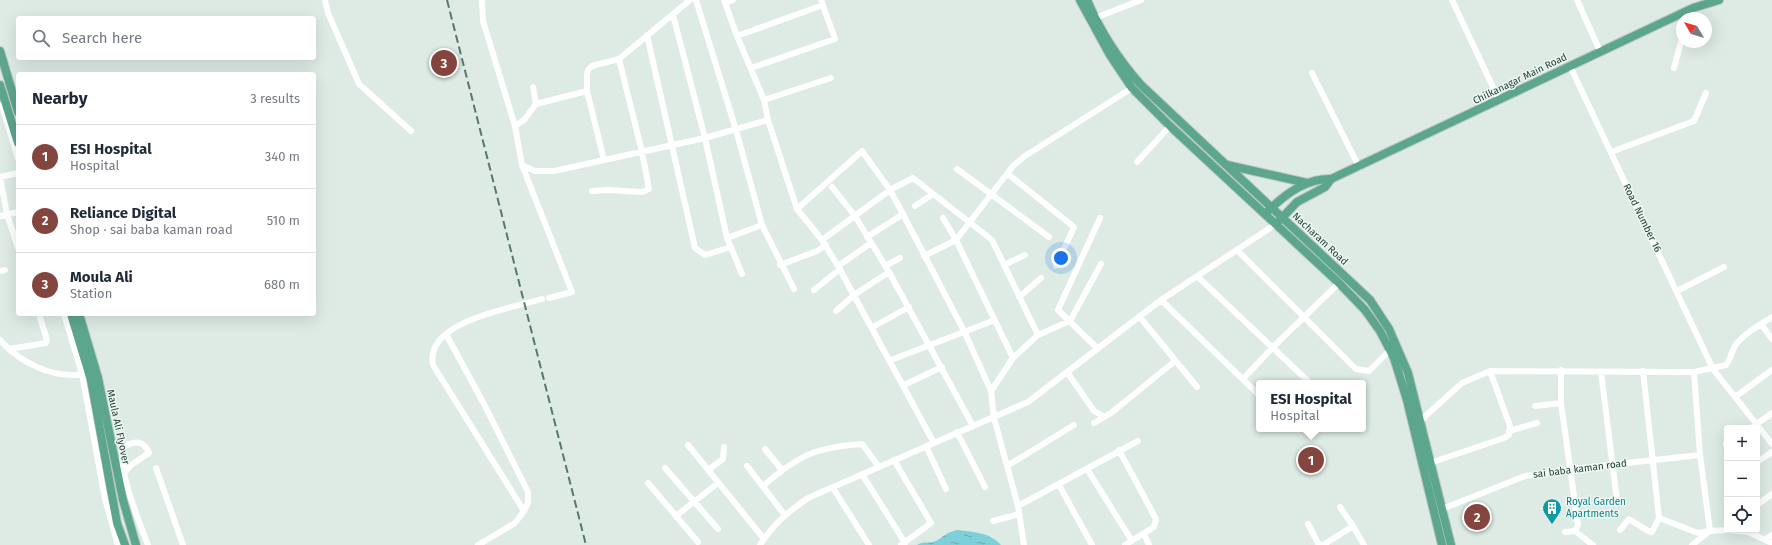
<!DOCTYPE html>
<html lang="en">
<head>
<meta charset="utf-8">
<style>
  body { margin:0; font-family:"Fira Sans",sans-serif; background:#f6f6f7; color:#1f2937 }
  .controls { position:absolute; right:12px; bottom:12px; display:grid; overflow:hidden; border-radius:4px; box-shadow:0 4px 16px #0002 }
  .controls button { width:36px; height:36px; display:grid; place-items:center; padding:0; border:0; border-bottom:1px solid #e0e1e3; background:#fff; color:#1f2937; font:20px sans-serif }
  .compass { position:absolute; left:1676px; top:12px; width:36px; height:36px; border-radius:50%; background:#fff; box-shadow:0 4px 16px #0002; rotate:308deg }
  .you { position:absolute; left:1061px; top:258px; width:14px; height:14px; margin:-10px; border:3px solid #fff; border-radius:50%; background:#1a73e8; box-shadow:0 0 0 6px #1a73e833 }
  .badge { display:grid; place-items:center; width:26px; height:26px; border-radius:50%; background:#84453e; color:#fff; font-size:13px; font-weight:700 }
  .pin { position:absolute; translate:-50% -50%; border:2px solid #fff; box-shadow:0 1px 4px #0006 }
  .popup { position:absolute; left:1256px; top:380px; width:110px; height:52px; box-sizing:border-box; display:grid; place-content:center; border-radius:4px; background:#fff; filter:drop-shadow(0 1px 3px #0005); font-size:13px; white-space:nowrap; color:#747a83 }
  .popup b { font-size:15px; color:#1f2937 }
  .popup::after { content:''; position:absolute; left:50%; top:100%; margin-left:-8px; border:8px solid transparent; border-top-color:#fff }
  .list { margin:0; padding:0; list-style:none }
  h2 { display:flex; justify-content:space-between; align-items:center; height:52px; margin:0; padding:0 16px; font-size:17px }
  h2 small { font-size:13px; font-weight:400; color:#747a83 }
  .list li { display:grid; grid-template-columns:26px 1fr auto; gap:12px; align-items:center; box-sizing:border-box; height:64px; padding:0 16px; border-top:1px solid #e0e1e3 }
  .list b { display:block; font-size:15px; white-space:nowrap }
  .list p { margin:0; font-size:13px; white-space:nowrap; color:#747a83 }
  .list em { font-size:13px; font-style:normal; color:#747a83 }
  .icon { flex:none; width:22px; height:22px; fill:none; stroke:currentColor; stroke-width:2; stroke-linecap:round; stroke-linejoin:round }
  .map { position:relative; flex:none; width:1772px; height:545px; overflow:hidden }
  .search { position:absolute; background:#fff; box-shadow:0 4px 16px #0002; left:16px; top:16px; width:300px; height:44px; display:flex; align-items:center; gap:10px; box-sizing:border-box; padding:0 14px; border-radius:4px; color:#747a83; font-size:15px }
  .panel { position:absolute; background:#fff; box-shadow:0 4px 16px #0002; left:16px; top:72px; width:300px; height:244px; border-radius:4px }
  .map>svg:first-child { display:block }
  .water { fill:url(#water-ripples) }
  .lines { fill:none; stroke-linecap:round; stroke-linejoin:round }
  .major-casing { stroke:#c0c8c5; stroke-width:10 }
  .minor { stroke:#fff; stroke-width:6 }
  .major { stroke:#5ca68e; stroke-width:8 }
  .rail { stroke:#57786d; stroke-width:2; stroke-dasharray:8 4; stroke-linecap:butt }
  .labels { text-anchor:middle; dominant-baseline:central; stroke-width:3; stroke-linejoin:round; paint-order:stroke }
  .street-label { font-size:10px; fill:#1d3c31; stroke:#edf7f2 }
  .culture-label { font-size:10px; fill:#0d838f; stroke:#edf7f2; text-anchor:start }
</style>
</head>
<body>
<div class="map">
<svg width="1772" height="545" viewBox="0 0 1772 545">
  <defs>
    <pattern id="water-ripples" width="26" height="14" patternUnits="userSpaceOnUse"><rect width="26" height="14" fill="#7dd0d7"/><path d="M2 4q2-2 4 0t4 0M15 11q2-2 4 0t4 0" fill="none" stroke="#66aaaf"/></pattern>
  </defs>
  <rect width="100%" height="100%" fill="#ddebe4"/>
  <path class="water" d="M957,530c15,2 33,2 44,15h-84c6,-4 13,-1 19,-4 9,-5 9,-8 21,-11z"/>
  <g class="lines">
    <defs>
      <path id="major" d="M1080,0l30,55 22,33 38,38 169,157 26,27 15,21 14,27 13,42 35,145
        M1087,0c13,31 31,59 54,85l229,215 19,29 19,44 43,172
        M0,51l18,61
        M0,85l18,58
        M1227,165l80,18
        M1268,211c17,-17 38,-33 63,-32
        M1279,221l18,-19 28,-15 6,-8 362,-171 26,-8
        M71,314l20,66 26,143 8,22
        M79,314l19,64 25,122 13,45"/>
    </defs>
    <use href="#major" class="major-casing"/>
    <path class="minor" d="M325,0l3,13 31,71 52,47
      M482,0l1,21 32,105 7,39 50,127 -23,6
      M696,0l40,130 26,95 32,64
      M724,0l13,36 27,64 4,20 29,89 25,31 16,26 96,177
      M1452,0l47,100
      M1577,0l23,51
      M725,3l8,-3
      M673,15l32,123 22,100 15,36
      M1095,18l46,-18
      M1687,18l3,-8
      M647,35l48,213 10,7 26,-8
      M737,36l86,-31
      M1570,66l143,303 59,75
      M751,68l84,-29 -14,-39
      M1674,68l8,-30
      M1312,73l47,94
      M533,87l3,17
      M764,100l67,-22
      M2,105l16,54
      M515,126l9,-6 12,-16 51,-13
      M1611,152l83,-31 12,-28
      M604,160l-17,-69v-17l1,-4 4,-4 27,-7 71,-59
      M1137,162l33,-36
      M522,165l13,6h19l151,-33 63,-18
      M957,169l92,68
      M1008,174l66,53 -18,39
      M0,177l7,37 11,34
      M0,177l18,-4
      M832,187l23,29 34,56 84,154
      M592,191l16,-1 34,2 7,-3 -7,-37 -23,-93
      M915,206l18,-12
      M797,209l65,-58 28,39 13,24 62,119 26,58 3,27 24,88 6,39
      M0,216l18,-4
      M943,218l13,22 57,118
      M867,237l36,-23
      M727,238l35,-13
      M822,240l68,-50 23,-12 79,62 46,95
      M1238,251l118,118 13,2 21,-21
      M924,256l32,-16 57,-74 12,-10 107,-68
      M780,265l37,-14 9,-6
      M1004,265l21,-10
      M838,266l33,-23
      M885,266l15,-8
      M0,271l5,-1
      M1198,277l112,106
      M814,290l26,-21
      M1677,291l47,-24
      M1019,297l22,-19
      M1161,300l98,95
      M836,311l18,-16 35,-23
      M64,314l18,60 23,125 13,46
      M1139,316l58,71
      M1761,324l11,15
      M873,327l36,-20
      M446,334l38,70 44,88v11l-4,8
      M0,340c19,22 53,39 82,34
      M1097,348l-39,-38 42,-92
      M9,349l37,-6 1,-3 -8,-26
      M891,360l104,-40
      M1561,370v33l17,122 -3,6 18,14
      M1067,372l27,39 9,5
      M1601,372l16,129
      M1243,379l29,-31 67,-65
      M904,385l38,-18
      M991,391l22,-33 25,-23 32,-14 31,-57
      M1735,397l37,-27
      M1535,406l26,-3
      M1420,421l42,-38 28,-12 204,1 32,-7c5,-6 5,-13 9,-19 8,-12 25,-21 37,-29
      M1094,423l17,-10 64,-52
      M1751,428l21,-15
      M1509,431l28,-8
      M957,432l28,55
      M1726,444h1
      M688,445l76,94
      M926,446l20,43
      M765,449l17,21
      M1119,450l37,69 -2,8 -29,18
      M894,460l37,63 -30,22
      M1757,462l15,-10
      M1427,464l77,-26 5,-3 1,-9 -20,-55
      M747,466l37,48
      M1007,466l67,-41
      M156,468l27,77
      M665,468l53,61
      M1087,469l45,72
      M708,470l15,-11 1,-12
      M124,473l7,-8 18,-12c-5,-12 -13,-13 -24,-7 -11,17 16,80 23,99
      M862,474l43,69
      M648,483l50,59
      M1059,485l33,60
      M763,486c35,-30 52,-39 99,-42l17,23
      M833,488l36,57
      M1757,505l15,-11
      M1018,506l120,-65
      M1340,507l13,19 11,19
      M1442,509l83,-33 46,-7 129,-14
      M676,516l42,-33
      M1659,518l39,15 12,-2 -10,-76 -6,-83
      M993,521l26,-7
      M1308,524l11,21
      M1620,530l9,-11 19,12 4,1 7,-14 -16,-147
      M1729,530l19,2 24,11
      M1565,532l10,-1
      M1144,534l5,11
      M1765,539l7,-4
      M478,545l37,-22 9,-12 -91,-146c-9,-44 80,-57 109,-66
      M760,545c13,-21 28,-33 48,-47l220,-96 133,-102 115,-76
      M1323,545l30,-19
      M1692,545l18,-14 17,-1"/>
    <use href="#major" class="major"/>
    <path class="rail" d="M447,0l139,545"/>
  </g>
  <defs>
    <symbol id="building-pin" viewBox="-11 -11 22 30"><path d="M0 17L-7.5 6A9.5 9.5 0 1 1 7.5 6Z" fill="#0f9aa8" stroke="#edf7f2"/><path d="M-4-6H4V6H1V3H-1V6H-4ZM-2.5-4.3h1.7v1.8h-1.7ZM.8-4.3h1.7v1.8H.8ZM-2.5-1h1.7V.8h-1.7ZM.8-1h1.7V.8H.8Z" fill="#fff"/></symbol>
  </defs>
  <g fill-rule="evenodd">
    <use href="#building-pin" x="1541" y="497" width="22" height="30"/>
  </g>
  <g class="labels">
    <g class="street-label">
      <text transform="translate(1520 79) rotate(-26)">Chilkanagar Main Road</text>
      <text transform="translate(1642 218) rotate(64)">Road Number 16</text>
      <text transform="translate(1320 239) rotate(43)">Nacharam Road</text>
      <text transform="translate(118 427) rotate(78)">Maula Ali Flyover</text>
      <text transform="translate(1580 469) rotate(-7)">sai baba kaman road</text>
    </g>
    <g class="culture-label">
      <text x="1566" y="502">Royal Garden<tspan x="1566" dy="12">Apartments</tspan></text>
    </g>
  </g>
</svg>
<div class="controls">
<button>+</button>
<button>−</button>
<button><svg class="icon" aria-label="locate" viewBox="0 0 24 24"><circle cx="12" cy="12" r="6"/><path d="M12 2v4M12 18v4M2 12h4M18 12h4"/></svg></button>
</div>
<svg class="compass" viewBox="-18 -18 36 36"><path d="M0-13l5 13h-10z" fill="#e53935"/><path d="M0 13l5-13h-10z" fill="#747a83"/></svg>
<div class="you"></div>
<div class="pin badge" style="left:1311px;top:460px">1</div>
<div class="popup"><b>ESI Hospital</b>Hospital</div>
<div class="pin badge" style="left:1477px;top:517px">2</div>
<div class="pin badge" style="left:444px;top:63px">3</div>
<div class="search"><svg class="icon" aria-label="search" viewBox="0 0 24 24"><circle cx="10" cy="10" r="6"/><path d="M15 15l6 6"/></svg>Search here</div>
<section class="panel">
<h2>Nearby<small>3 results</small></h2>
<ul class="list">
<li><span class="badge">1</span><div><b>ESI Hospital</b><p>Hospital</p></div><em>340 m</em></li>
<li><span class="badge">2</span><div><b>Reliance Digital</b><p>Shop · sai baba kaman road</p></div><em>510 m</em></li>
<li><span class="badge">3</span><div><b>Moula Ali</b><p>Station</p></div><em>680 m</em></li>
</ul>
</section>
</div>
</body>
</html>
